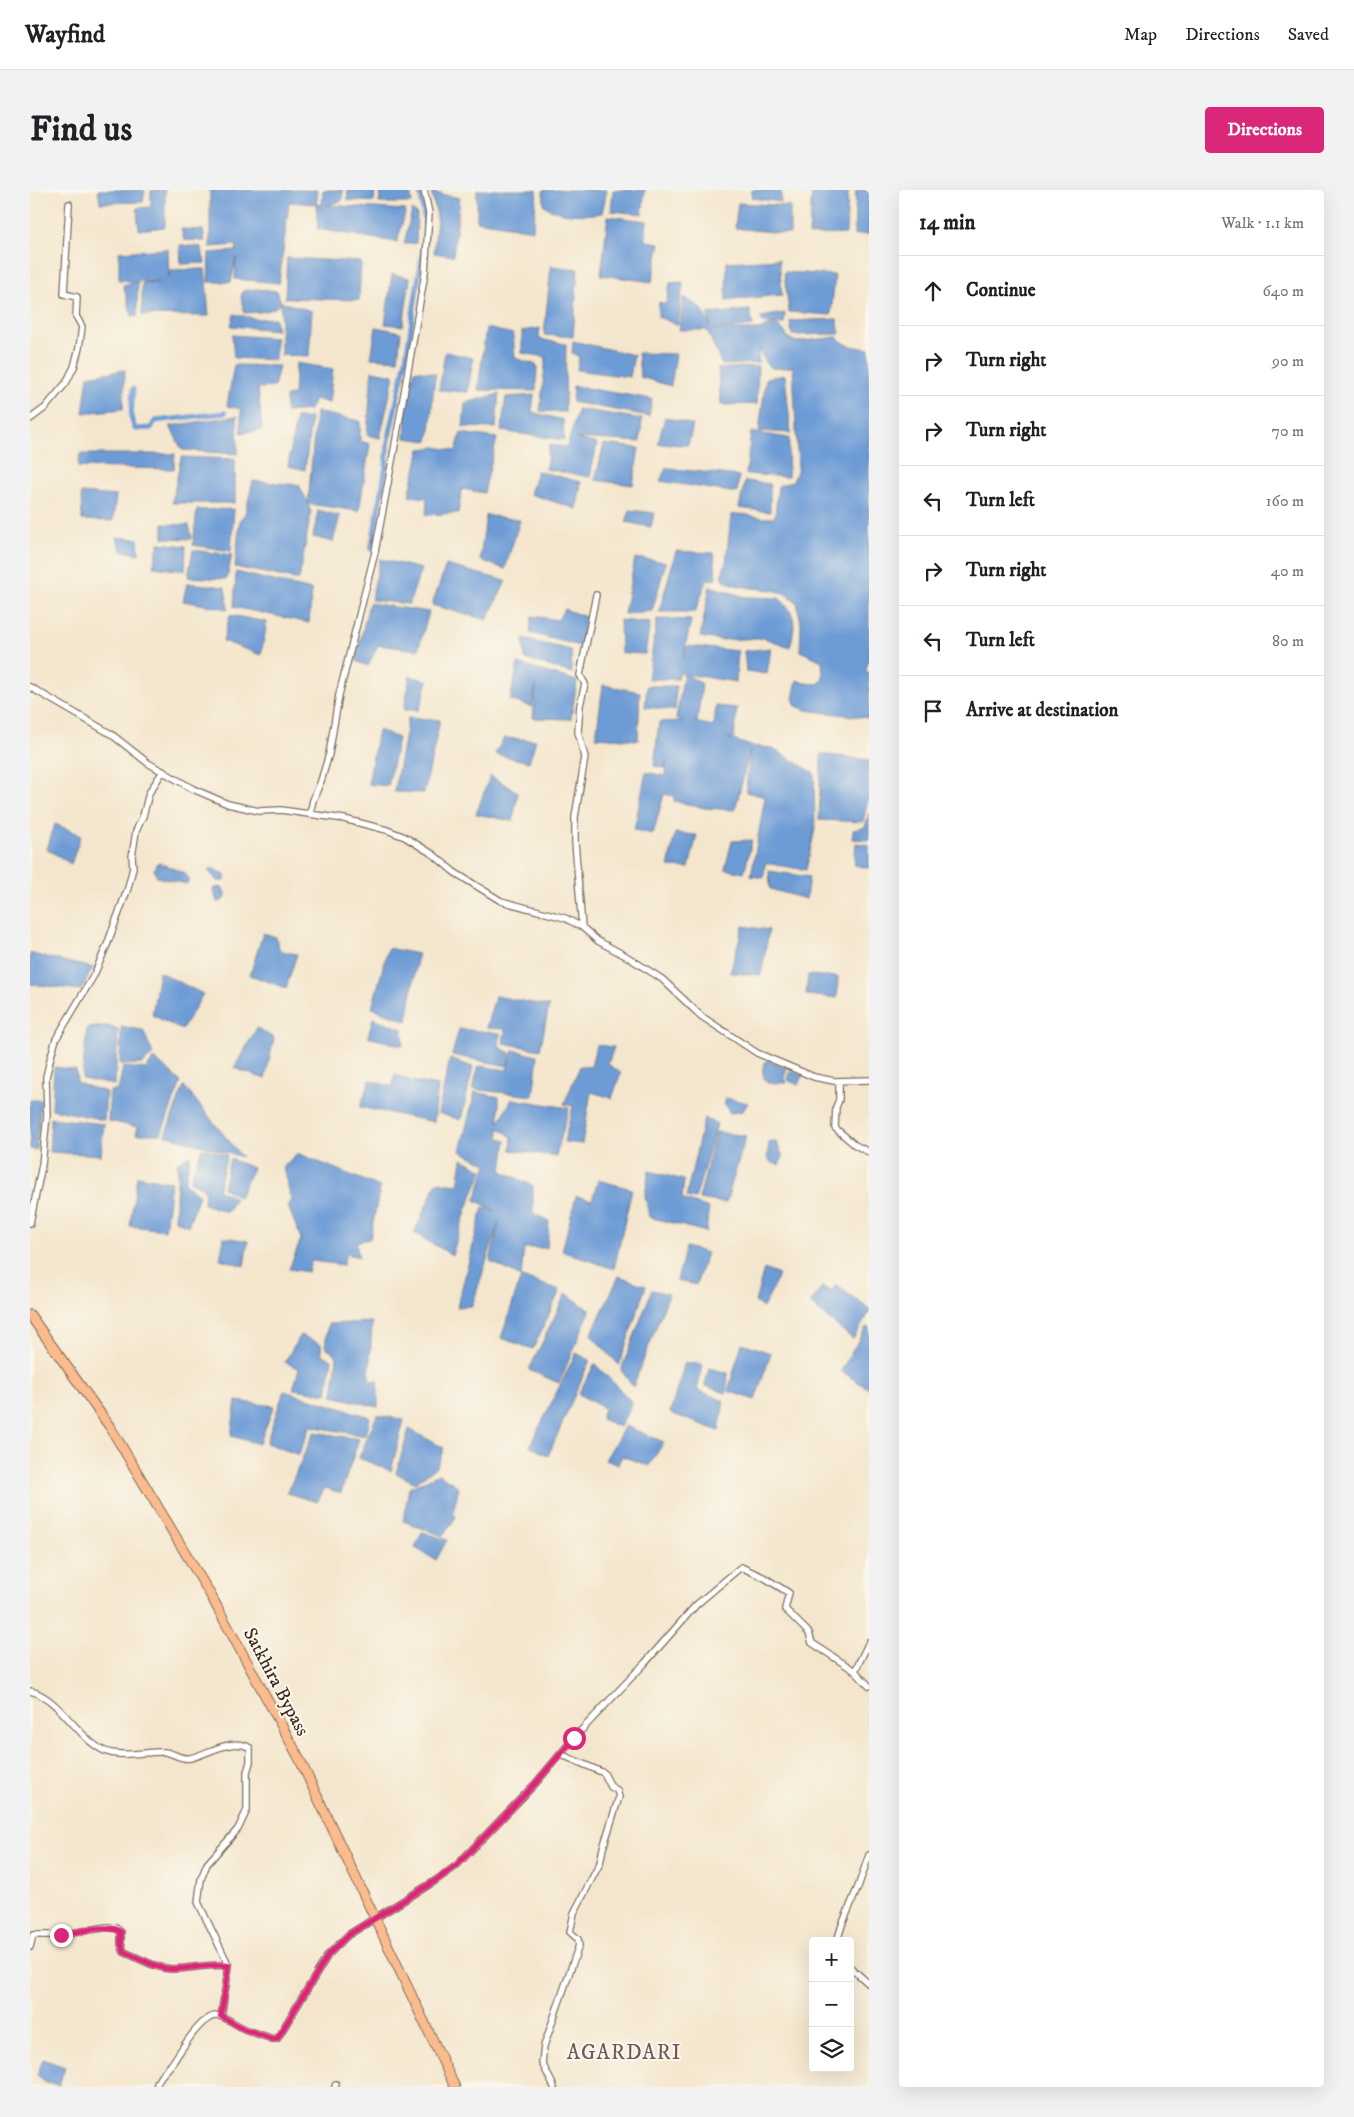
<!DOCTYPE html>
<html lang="en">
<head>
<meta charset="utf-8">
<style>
  body { margin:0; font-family:"IM FELL DW Pica",serif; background:#f2f2f2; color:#202124 }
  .controls { position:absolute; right:15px; bottom:15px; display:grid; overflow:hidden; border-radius:5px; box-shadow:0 5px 20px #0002 }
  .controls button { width:45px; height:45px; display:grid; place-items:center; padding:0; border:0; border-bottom:1px solid #e0e0e0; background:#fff; color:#202124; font:25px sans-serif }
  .stop { position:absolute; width:15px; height:15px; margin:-11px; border:4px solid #db2777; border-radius:50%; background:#fff }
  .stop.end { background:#db2777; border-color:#fff; box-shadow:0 1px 5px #0008 }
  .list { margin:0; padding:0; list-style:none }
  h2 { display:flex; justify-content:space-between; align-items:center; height:65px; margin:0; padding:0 20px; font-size:21px }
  h2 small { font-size:16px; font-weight:400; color:#757577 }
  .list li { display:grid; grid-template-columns:32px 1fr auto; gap:15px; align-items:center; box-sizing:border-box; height:70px; padding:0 20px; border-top:1px solid #e0e0e0 }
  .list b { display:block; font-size:19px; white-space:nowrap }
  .list em { font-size:16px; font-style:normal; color:#757577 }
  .icon { flex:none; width:28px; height:28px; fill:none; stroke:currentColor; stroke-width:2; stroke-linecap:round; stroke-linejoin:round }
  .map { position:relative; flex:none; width:839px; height:1897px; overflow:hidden; border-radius:5px }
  header { display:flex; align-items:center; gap:30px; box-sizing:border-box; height:70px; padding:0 25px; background:#fff; border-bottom:1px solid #e0e0e0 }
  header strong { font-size:24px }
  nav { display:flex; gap:28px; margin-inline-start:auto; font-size:18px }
  .intro { display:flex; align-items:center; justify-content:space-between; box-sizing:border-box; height:120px; padding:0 30px }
  h1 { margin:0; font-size:35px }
  .button { padding:12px 22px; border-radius:5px; background:#db2777; color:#fff; font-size:18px; font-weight:700 }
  main { display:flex; gap:30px; padding:0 30px }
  aside { flex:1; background:#fff; border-radius:5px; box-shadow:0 5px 20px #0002 }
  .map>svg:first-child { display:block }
  .water { fill:#6d9bd5; stroke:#54627a }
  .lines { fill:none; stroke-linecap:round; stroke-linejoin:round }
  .canal { stroke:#6d9bd5; stroke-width:5 }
  .minor-casing { stroke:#7c6c5b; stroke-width:8 }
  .highway-casing { stroke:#7c6c5b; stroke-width:11 }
  .minor { stroke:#fff; stroke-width:5.5 }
  .highway { stroke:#fbbb8d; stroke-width:9 }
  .route { stroke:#db2777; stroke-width:6 }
  .labels { text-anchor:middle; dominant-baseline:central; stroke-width:4; stroke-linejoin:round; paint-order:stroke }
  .street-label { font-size:19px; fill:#3b2a1e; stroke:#fbf7ec }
  .quarter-label { font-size:21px; letter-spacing:1px; fill:#745458; stroke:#fbf7ec }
</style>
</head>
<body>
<header>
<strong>Wayfind</strong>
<nav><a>Map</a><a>Directions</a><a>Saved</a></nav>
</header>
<div class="intro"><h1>Find us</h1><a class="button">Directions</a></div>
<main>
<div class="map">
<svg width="839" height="1897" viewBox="0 0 839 1897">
  <rect width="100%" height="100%" fill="#fbf7ec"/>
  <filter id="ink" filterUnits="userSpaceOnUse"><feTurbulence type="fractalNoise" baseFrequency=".02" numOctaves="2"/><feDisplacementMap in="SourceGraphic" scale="10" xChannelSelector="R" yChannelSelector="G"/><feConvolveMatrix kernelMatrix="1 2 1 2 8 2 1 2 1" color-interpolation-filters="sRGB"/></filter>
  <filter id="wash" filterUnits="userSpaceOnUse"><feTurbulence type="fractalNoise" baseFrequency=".0096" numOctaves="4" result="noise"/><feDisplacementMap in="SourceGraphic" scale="20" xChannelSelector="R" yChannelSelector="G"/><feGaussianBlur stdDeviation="1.12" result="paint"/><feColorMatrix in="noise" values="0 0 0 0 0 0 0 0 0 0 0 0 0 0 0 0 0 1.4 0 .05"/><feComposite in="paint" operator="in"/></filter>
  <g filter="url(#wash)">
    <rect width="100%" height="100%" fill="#f4e6cd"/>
    <path class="water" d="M68,0h47l-2,12 -43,1z
      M121,0h14v37l-26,3 -2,-22 14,-1z
      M180,0h108l-2,14 6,1 1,-15h20l-1,11 -15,4 79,5 -9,32 -79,-13 -2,-25 -27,-2 -10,81 -44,-4 1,-21 -5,24h-23l1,-29 27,-2 1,-6 -27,2z
      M318,0h27l-1,12 -27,-2z
      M351,0h29l2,13h-33z
      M447,0h60l-4,40 -56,-9z
      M513,0h64l-5,23c-15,3 -46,3 -58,-8z
      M583,0h32l-3,24 -31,-3z
      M722,0h29v12l-29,-4z
      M782,0h36l-2,44 -37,1z
      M826,0h13v44l-15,1z
      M401,2l29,6 -7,58 -19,-3 3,-37z
      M708,13l52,3v28l-55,-6z
      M382,20l5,4 -1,29 -12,1z
      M578,26l39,5 -2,20 15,2 -8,39 -51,-7z
      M151,39l22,1 2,11 -21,-1z
      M150,55l21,2 4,16 -24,1z
      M138,59l1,28 1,-7 35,-1 4,47 -67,-1v-32l16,-1 -20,-1 -1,36 -5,-1 -9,-31 13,-4 -17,-1v-28z
      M257,68l74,4 -2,38 -74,-2z
      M749,69l3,36 -56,5 1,-38z
      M521,76l27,3 -5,68 -29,-2z
      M754,82l51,3 -4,40 -42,-3z
      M362,84l18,4 -7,48 -18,-2z
      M653,92l-5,43 -20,-8 1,-15 7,2 4,-21z
      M226,99l21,2 4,11 31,9 -3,45 -28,-1v-52c-10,10 -23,9 -37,10l-3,-16 2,-6z
      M654,107l18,12 8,17 -2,-12 42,-4 3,16 -39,4h46l7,-4h11l7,6 2,5 9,5 41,-5c10,11 18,9 32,12v308l-3,13 3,3v45l-63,-8 -10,-4 -3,-8 4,-18 7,3 14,1 5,-5 -1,-18 -22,-10 1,-27 -4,-22c-5,-4 -11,-9 -17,-10 -15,-5 -51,-2 -59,-16l5,-13 5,-48c14,-4 29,6 44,2l3,-31 15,-5 5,-12 -5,-102c-24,2 -25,5 -34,-19l-1,15 -36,2 -15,-35h-28z
      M755,123l-1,11 -21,-1 -2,-6z
      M204,124l23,5 18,-1 2,12 -46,-4z
      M807,129l3,15 -48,1 -2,-14z
      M346,137l25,5 -3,28 -27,-2z
      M456,138l27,6 2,24 22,7 -1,26 -58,-1z
      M510,138l-1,11 27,5 -1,68 -25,-1 6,-54 -24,-4v-22z
      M202,145l44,3 -1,22 -41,-2z
      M543,151l61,14 -4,22 -53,-7 2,-13 -7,-4z
      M415,162l28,6 -5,34 -29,-2z
      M608,163l38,1 -5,32 -31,-9z
      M266,173l37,6 -4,34 -14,-4 -5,11 -24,2v-16l8,-1z
      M204,175l45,1 -5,21 -16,1 4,42 -21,3v-24l-14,-3z
      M728,176l-1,38 -36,1 -3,-36z
      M95,180l-2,39 -40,4 5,-37z
      M388,180l18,4c-5,22 -3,46 -8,67l-23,-3 1,-27 8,-40z
      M342,181l22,4 -14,63 -13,-3z
      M755,185l6,58 -32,-2 7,-53z
      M543,196l79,13 -3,17 -77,-14z
      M469,204l-3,34 -33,-1 2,-24z
      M504,205l-2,17 31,8 1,20 -63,-9 5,-34z
      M548,219l64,10 -2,23 -65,-4 22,6 -7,33 -44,-8 3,-24 18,2z
      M286,222l44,9v20l10,3 -11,67 -51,-7 3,8 -12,68 -64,-13 5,-48 5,-5 8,-33 46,4 9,18z
      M207,226l1,38 -56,-4 -12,-24z
      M635,227l28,8 -5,20 -30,-1z
      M266,228h15l-6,52 -17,-4z
      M721,242l38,6 -1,39 -42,-3z
      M431,243l36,5 -13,55 -22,-4 -4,24 -32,2 1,-17 -18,-2 11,-47 16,-2 20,4z
      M574,254l35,4 -6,37 -38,-5z
      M50,264h95l-1,15 -96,-2z
      M151,267l54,2v44h-63z
      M636,278l73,8 -2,17 -77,-12z
      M507,281l44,11 -4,27 -47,-15z
      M715,291l25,3v28l-31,-4z
      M51,303l35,3 -3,25 -31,-1z
      M204,319l-3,42 -38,-6 4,-35z
      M288,320l22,6 -7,26 -20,-5z
      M600,320l24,3 -3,14 -25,-5z
      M456,325l34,5 -15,49 -25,-9z
      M133,334l26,1 3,14 -29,-1z
      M86,347l22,2 1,15 -17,-3z
      M129,353l27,3 -1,25 -32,-4z
      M163,360l39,5 -5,24 -39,-2z
      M646,361l38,2 2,26 -9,1 -12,32h-36z
      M605,368l31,4 -14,49 -28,3z
      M350,369l41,10 -12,35 -38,-4z
      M416,375l60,16 -19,39 -55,-15z
      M206,382l76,18 -3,33 -75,-16z
      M157,393l38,4 3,22 -45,-8z
      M680,396l35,11 34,1c18,16 17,27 11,49l-26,-9 -44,2 -20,-3z
      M339,413l60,9 -11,38 -40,-5 -10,21 -12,-5z
      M534,419l22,8 -6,29 -50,-13 2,-17 26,4z
      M200,425l37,7 -6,33 -38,-14z
      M627,429l34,1 -8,38 4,-12 51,5 -2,31 -50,-8 16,10 -5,38h-3l20,4 2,-20 21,2 -3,31 -7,-1 24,8 21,2 42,25 1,56 -9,41 -41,-7 -1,15 -13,-2 14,-79 -19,-5 4,-42 -15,60 -30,-2 -31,-7v-5l-10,-2 -11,40 -19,-4 12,-58 19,4 1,-16 -1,8 -11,-2 5,-44 25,-1 -8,-2 8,-46h-5l-1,6h-30z
      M590,430l30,3 -5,31 -24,-1z
      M493,449l48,11 1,23 -47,-14z
      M741,458l-4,26 -21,-3 -2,-20z
      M488,474l59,17 -6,38 -38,-1 3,-33 -4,22 -22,-7z
      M380,486l18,5 -9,29h-15z
      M573,495l37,7 -2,48 -42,-3z
      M617,496h29l-1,24 -30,-3z
      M378,528l32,2 -16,73 -30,-1z
      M348,540l20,8 -10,48 -20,-2z
      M474,548l32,2 -7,22 -34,-8z
      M791,564l48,6v34l-6,28 -44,-2z
      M460,586l28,16 -5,29 -37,-7z
      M839,623v27l-17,-1 1,-9 12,-3z
      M25,634l26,11 -10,29 -24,-15z
      M645,643l22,2 -8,33 -21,-1z
      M722,650l-8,33 -19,-4 7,-28z
      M826,653l13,2v23l-15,-3z
      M128,672l27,11 4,6 -2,5 -30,-7 -3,-7z
      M184,679l11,6v6h-8l-9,-11z
      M739,681l40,6 -3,22 -36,-10z
      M189,697l4,1 3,8 -4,5 -5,1 -4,-13z
      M713,736l26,4 -8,45 -31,-2z
      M233,743l13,4 4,14 17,3 -11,34 -36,-13z
      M358,758l30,6 -11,67 -35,-13z
      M0,763l7,2 56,13 -12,22 -51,-6z
      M129,782l44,22 -21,36 -30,-15z
      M778,785l30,2 -1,21 -31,-3z
      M465,806l54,10 -9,44 -37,-7 2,-14 -19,-1z
      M343,828l30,11v17l-35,-9z
      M78,836l10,4 -3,55 -33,-6 5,-51z
      M91,837l22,3 10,24 -10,10 -23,1z
      M227,838l17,10 -9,41 -31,-11z
      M429,839l41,4 -1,14 11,6 -2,13 -56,-11z
      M566,855l18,2 -6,17 13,9 -9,25 -21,-6 -9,52 -18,-2 9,-36 -9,-2 16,-38 11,1z
      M483,860l25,6 -5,40 -61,-7 7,-23 28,4z
      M124,868l27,24 -20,52h-25l2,-7 -30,-6 2,-30 8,-1 5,-23 23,2z
      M420,869l23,8 -12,53 -23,-7z
      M737,870l20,9 -3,7 3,7h-20c-5,-6 -6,-17 0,-23z
      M24,877l22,3 1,13 29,9 -2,28 -52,-11z
      M760,881l12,4 -3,10 -10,-4 -1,-6z
      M365,884l16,7 27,5 -4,36 -74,-15 10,-27 22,7z
      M154,896l58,71 -77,-22z
      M445,902l24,5v25l13,-23 57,9 -13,48 -45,-6 1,-13 -13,-9v9l7,4 -4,30 31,15v27l16,8 -2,27h-23l-3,29 39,13 -27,59 -32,-11 20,-61 -31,-16 9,-39 -27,84 -15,1 26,-100 13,4 -21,-11 12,-36 -27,-13z
      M695,908l23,5 -5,8 -13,2 -6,-9z
      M0,910h11l-5,50 -6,-1z
      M21,928l53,6 -3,31 -52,-3z
      M674,928l13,6 -22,75 -9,-2z
      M686,942l30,4 -20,67 -27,-4z
      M742,951l5,2 6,14 -4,8 -9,-3 -3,-4 2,-15z
      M172,958l25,7 -9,35 17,8 -8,14 -23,-8 1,-15 -15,-8z
      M267,963l83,34 -10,52 -14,3 3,15 -13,-3 -3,11 -32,-4 -3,11 -19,-3 12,-30 -13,-33 3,-7 -8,-32z
      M160,965l-5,28 14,12 -11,31 -13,-6 3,-58z
      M200,969l23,9 -14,29 -16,-9z
      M432,969l21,11 -16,38 -15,47 -38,-22 23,-51 21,3z
      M619,981l35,9 -2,19 27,9 -3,24 -57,-15 -4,-22z
      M107,986l34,6 -6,48 -35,-4z
      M568,990l34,9 -18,80 -52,-18 14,-55 16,4z
      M194,1047l24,4 -4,25 -24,-7z
      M656,1057l21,6 -11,32 -19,-5z
      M734,1079l15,6 -16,33 -8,-6z
      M589,1086l27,10 -27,79 -28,-30z
      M806,1095l33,24v4l-16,26 -43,-35 12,-17 10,4z
      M622,1100l17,4 -36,93 -12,-17z
      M536,1103l24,18 -31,72 -30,-13z
      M342,1132l-3,59 9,-1v27l-45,-11 4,-40 -12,-10 3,-22z
      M836,1137l3,1v61l-28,-18z
      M270,1145l21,9 1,11 10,4 -5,35 -34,-5 6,-20 -14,-7z
      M712,1153l29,10 -16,47 -27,-9z
      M546,1163l14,7 -42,96 -18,-10z
      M655,1172l18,3 -6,25 27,11 -5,30 -49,-18z
      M565,1174l37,38 -12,25 -19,-8 3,-11 -26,-14z
      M679,1178l19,5 -2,20 -21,-7z
      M254,1201l86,26 -4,19 -56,-10 -11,29 -33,-12z
      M206,1211l38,5 -15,38 -28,-8z
      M347,1225l27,5 -13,51 -32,-13z
      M595,1236l39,16 -15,24 -27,-10 -4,8 -13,-4z
      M379,1239l35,19 -7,18 -22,17 -19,-10z
      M284,1242l45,7 -18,54 -16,-5 -8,14 -30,-9z
      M409,1284l20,13 -6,25 3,5 -13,19 -40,-15 6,-33z
      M392,1342l25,8 -11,20 -21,-12z
      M13,1869l22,8 -6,18 -13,-2 -9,-7z"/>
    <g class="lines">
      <path class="canal" d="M103,199l-2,28 4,12 16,-1 4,-7 70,-8
        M341,359l15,-82 2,-25 18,-83 20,-129 -6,-40"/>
    </g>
  </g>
  <g filter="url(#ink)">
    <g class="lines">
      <defs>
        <path id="minor" d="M0,229l15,-11 21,-25 8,-16 5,-19 3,-21 -6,-11 1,-19 -13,-3 5,-90
          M0,497l81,47 37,29 45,26 35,15 31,7 22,-1 63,9 43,11 18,7 29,18 20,17 47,29 64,17 17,9 16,14 28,15 36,23 39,37 56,37 57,24 20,4 35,-1
          M280,624l3,-14 8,-19 8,-27 10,-59 36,-143 20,-107 30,-172 4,-60 -5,-23
          M552,737l-7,-85v-25l10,-60 -7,-25 2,-27 5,-21 -5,-9 16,-80
          M809,891v19l-3,7 -1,21 20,17 14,7
          M0,1033l12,-58 5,-50 -1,-38 5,-21 5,-17 38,-64 13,-30 21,-57 5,-20 -1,-11 4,-26 7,-15 6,-23 14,-22
          M825,1481l14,-29
          M0,1501c31,6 52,56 81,62 18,4 36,-2 54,-1 9,1 16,8 25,6 18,-4 42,-21 60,-10v14l-3,10v38l-9,19 -31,35 -6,15 -3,23 31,64 -8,50
          M807,1751l5,-16 16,-38 11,-32
          M0,1757l3,-12h28l46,-8 9,1 5,4v12l3,8c15,6 33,17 49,17 19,0 37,-6 56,-3
          M820,1777l19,17
          M126,1897c3,-11 8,-14 15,-22 9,-12 30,-52 48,-49 7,1 17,9 24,12 9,5 20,7 29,11h5l51,-84 20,-20 87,-54 21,-15 79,-82 39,-46 71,-75 51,-58 45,-38 24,11 24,15 -4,16 24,24 3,10 43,28 14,15
          M305,1897l1,-3
          M524,1897l-12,-24 2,-17 35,-101 -1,-6 -8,-7 4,-19 26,-50 3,-15 16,-51 -2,-7 -6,-3 -7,-14 -44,-19"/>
        <path id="highway" d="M0,1125l80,112 100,167 88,162 157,331"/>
      </defs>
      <use href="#minor" class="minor-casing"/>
      <use href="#highway" class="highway-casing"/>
      <use href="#minor" class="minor"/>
      <use href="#highway" class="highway"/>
    </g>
  </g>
  <g class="lines" filter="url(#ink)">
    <path class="route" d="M31,1745c14,-2 49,-12 60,-3v12l3,8c15,6 33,17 49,17 19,0 37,-6 56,-3l-8,50 23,13 28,10h5l51,-84 20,-20 87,-54 21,-15 79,-82 39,-46"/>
  </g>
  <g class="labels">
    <g class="street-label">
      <text transform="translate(246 1492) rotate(62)">Satkhira Bypass</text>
    </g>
    <g class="quarter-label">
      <text x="594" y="1863">AGARDARI</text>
    </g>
  </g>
</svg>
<div class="controls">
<button>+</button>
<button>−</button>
<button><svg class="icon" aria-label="layers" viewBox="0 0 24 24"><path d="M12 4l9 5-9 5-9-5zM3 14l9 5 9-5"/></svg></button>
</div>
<div class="stop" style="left:544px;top:1548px"></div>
<div class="stop end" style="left:31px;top:1745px"></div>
</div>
<aside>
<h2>14 min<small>Walk · 1.1 km</small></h2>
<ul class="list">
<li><svg class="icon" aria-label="ahead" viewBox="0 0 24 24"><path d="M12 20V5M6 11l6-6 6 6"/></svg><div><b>Continue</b></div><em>640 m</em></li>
<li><svg class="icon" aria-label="right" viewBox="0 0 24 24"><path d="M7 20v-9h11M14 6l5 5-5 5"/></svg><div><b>Turn right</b></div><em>90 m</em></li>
<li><svg class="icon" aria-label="right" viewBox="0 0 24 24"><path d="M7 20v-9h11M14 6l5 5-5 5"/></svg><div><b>Turn right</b></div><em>70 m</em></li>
<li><svg class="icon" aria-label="left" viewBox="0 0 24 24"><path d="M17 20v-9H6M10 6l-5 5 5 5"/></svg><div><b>Turn left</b></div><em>160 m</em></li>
<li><svg class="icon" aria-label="right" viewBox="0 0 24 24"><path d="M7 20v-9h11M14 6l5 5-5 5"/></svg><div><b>Turn right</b></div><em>40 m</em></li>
<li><svg class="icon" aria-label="left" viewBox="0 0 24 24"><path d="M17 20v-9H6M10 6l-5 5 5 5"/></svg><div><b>Turn left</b></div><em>80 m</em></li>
<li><svg class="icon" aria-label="arrive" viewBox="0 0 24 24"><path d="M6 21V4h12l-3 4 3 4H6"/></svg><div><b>Arrive at destination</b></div></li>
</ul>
</aside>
</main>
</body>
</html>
